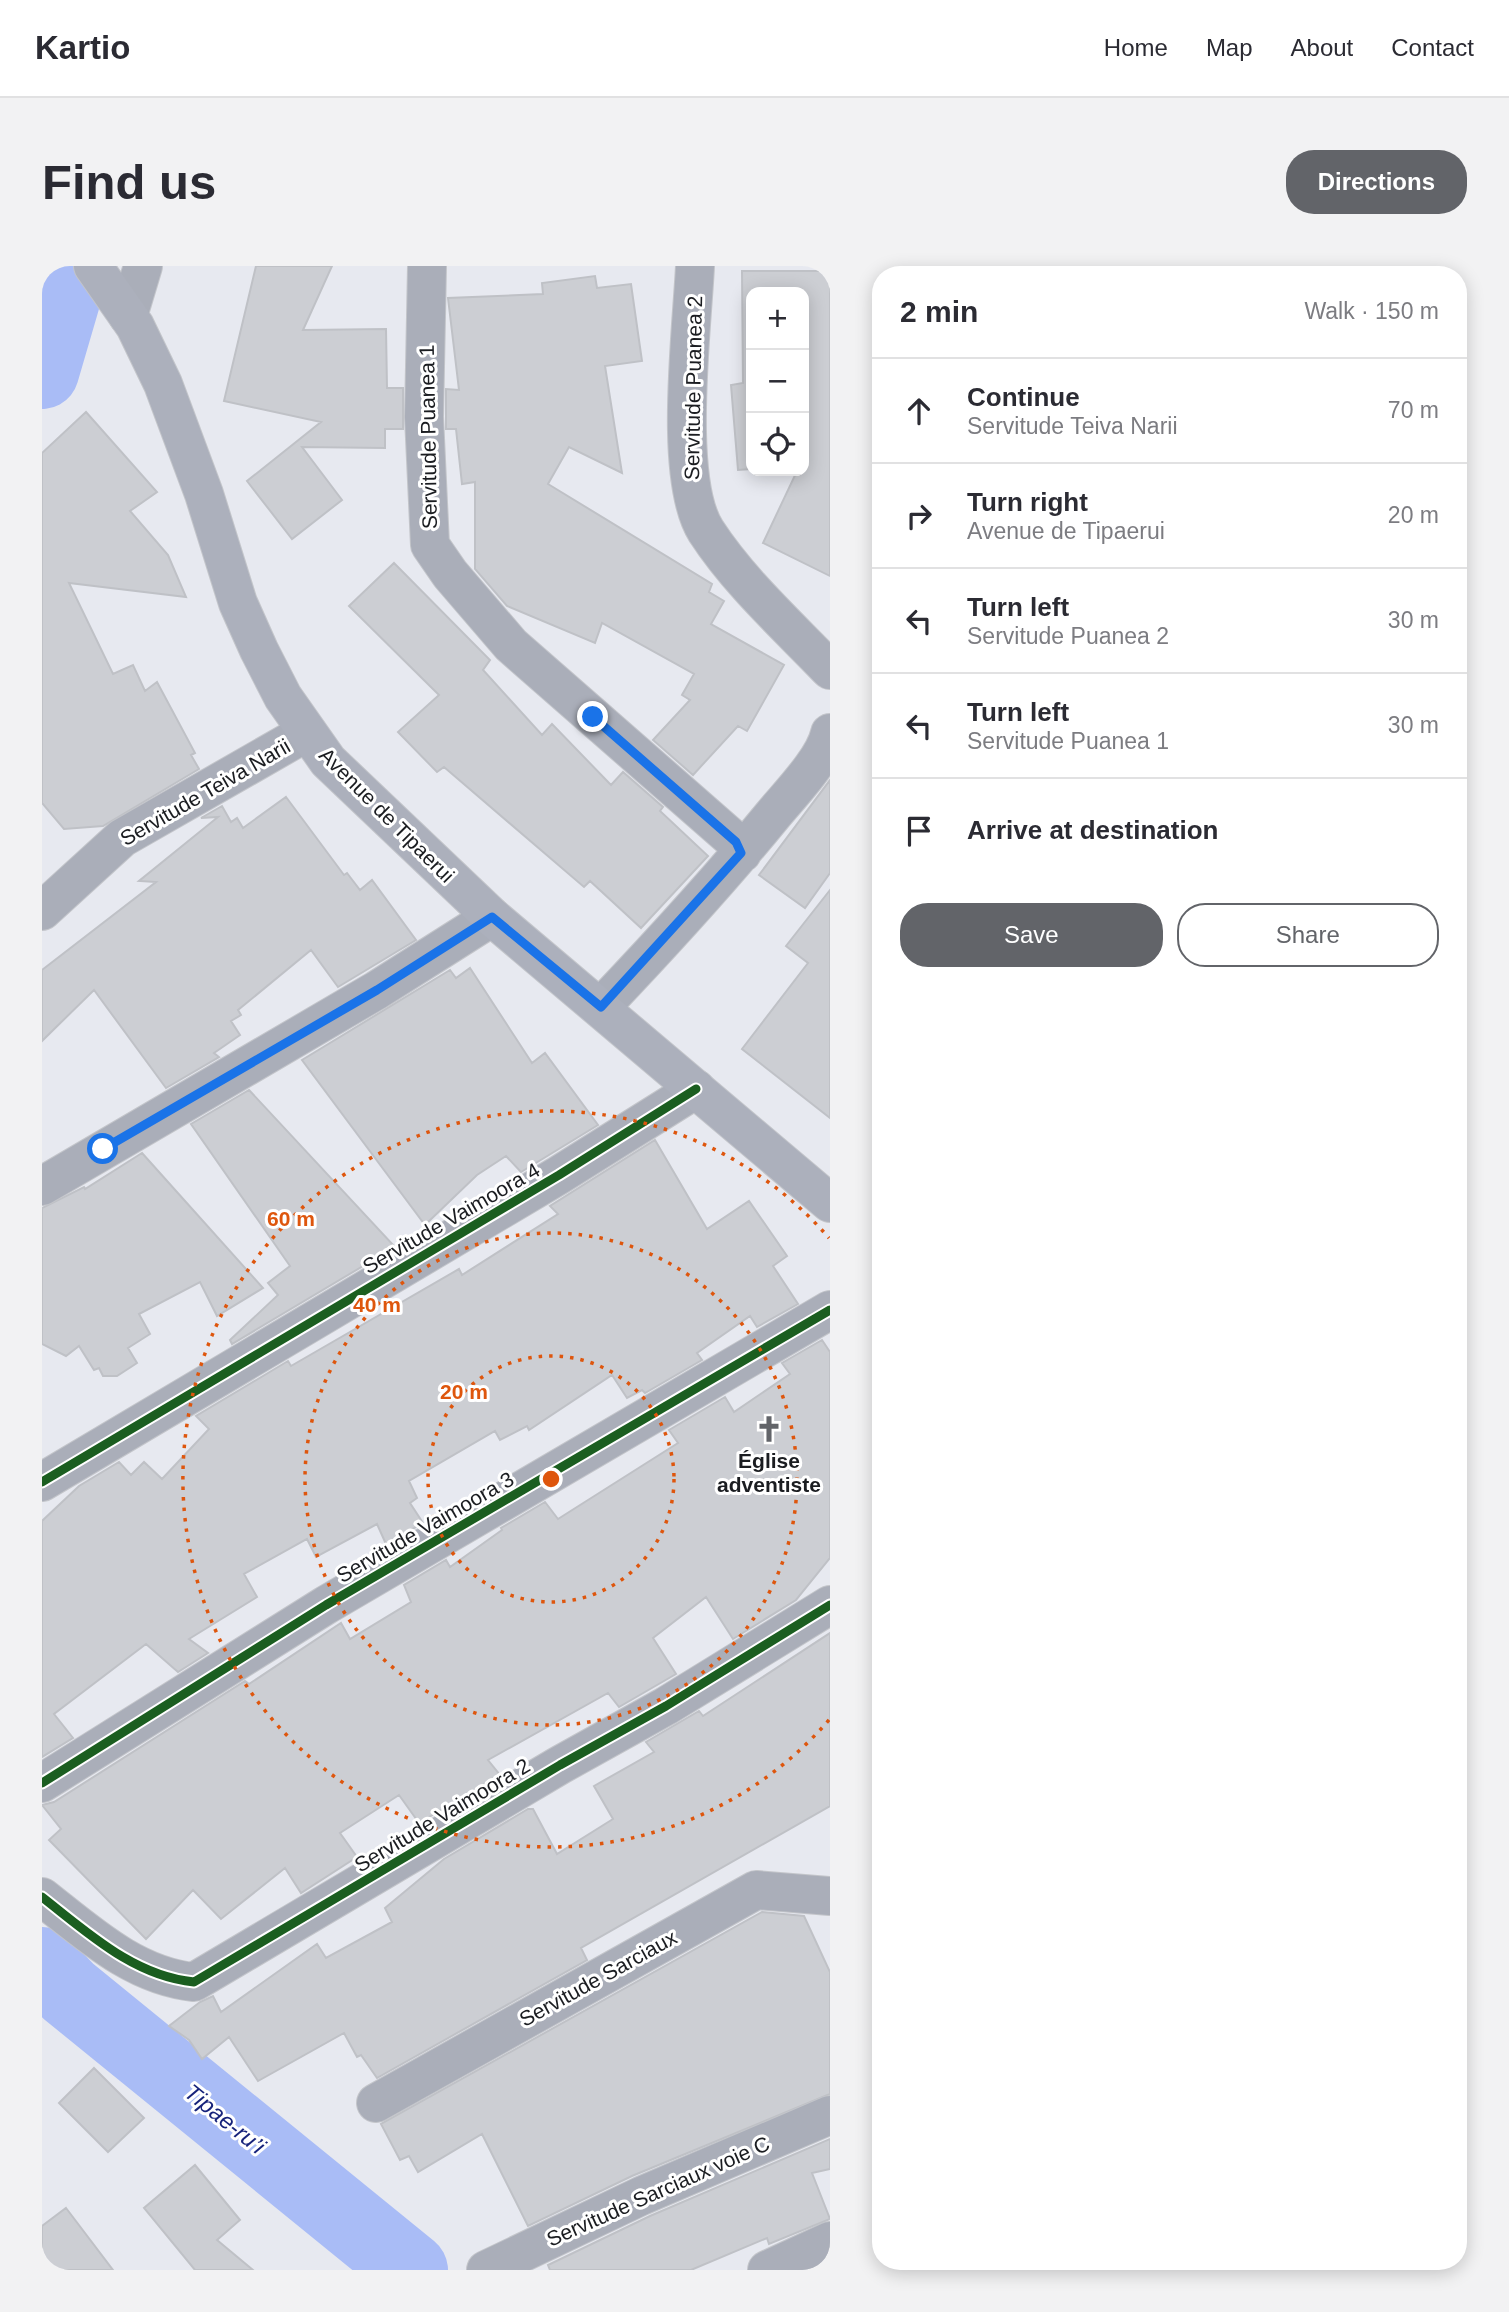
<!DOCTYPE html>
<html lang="en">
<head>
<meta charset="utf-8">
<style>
  body { margin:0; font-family:Arial,sans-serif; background:#f2f2f3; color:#2b2b33 }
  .controls { position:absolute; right:21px; top:21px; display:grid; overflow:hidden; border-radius:14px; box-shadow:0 4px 18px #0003 }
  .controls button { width:63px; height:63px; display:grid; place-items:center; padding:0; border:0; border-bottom:2px solid #e1e1e2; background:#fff; color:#2b2b33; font:35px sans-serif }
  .stop { position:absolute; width:21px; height:21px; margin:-16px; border:5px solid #1a73e8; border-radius:50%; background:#fff }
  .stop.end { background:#1a73e8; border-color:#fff; box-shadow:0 2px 7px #0008 }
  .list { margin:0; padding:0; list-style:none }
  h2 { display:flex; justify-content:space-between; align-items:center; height:91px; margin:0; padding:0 28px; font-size:30px }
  h2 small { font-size:23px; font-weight:400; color:#7c7c81 }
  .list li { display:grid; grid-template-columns:46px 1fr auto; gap:21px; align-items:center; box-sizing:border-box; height:105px; padding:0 28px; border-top:2px solid #e1e1e2 }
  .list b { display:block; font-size:26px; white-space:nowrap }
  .list p { margin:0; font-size:23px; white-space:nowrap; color:#7c7c81 }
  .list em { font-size:23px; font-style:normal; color:#7c7c81 }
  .actions { display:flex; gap:14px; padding:21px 28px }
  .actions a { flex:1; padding:16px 0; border:2px solid #626469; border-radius:28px; text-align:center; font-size:24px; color:#626469 }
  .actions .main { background:#626469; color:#fff }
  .icon { flex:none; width:38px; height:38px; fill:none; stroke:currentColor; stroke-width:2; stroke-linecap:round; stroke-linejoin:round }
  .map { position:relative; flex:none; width:788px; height:2004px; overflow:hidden; border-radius:28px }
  header { display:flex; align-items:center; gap:42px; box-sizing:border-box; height:98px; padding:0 35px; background:#fff; border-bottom:2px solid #e1e1e2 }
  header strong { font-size:33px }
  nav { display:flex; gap:38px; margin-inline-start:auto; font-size:24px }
  .intro { display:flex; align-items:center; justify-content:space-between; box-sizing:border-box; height:168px; padding:0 42px }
  h1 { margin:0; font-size:49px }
  .button { padding:18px 32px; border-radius:28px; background:#626469; color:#fff; font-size:24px; font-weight:700 }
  main { display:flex; gap:42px; padding:0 42px }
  aside { flex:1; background:#fff; border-radius:28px; box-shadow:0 4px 18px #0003 }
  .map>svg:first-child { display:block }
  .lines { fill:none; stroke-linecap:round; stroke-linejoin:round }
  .river { stroke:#a9bcf6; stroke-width:74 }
  .building { fill:#ccced3; stroke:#bfc1c6; stroke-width:2 }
  .minor-casing { stroke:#c3c5ca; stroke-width:40 }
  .major-casing { stroke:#c3c5ca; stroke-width:40 }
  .minor { stroke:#aaaeb9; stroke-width:38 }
  .major { stroke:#acb0bc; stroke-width:38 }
  .cycleway-casing { stroke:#fff; stroke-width:13 }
  .cycleway { stroke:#1b5e20; stroke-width:9 }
  .route { stroke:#1a73e8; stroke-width:9 }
  .ring { fill:none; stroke:#de560d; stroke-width:3.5; stroke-dasharray:3.5 7 }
  .labels { text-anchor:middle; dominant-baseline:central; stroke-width:6; stroke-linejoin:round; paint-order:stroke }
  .street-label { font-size:21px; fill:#1b1d21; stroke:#fff }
  .poi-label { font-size:21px; font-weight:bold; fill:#1b1d21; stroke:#fff }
  .water-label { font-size:23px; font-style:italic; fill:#17237b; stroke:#fff }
  .centre { fill:#de560d; stroke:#fff; stroke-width:3.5 }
  .ring-label { font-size:21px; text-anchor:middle; font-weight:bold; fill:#de560d; stroke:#fff; stroke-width:6; stroke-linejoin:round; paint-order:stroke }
</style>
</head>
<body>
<header>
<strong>Kartio</strong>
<nav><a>Home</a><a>Map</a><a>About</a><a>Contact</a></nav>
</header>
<div class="intro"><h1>Find us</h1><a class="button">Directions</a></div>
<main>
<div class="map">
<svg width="788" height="2004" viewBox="0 0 788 2004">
  <rect width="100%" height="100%" fill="#e7e9f0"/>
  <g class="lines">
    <path class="river" d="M0,106l31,-106
      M0,1698l26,27 343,279"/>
  </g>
  <path class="building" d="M214,0h76l-29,64 83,-1 1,59h16v41h-18v19l-83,-1 40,53 -50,39 -45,-58 74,-59 -97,-21z
    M700,5h88v305l-67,-33 34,-72h7v-179h-53v177l-13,1 -7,-85 12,-2z
    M553,10l2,12 34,-4 11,77 -37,5 17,107 -53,-26 -21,37 164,100 -3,8 15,9 -13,23 73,41 -37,66 -9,-5 -45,49 -40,-35 37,-40 -8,-5 12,-21 -92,-51 -7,20 -88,-37 -32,-37v-87l-13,2 -6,-55h-10v-40l13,1 -11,-92 95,-4 -1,-11z
    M44,146l71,80 -27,19 38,44 18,42 -117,-14 44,91 20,-9 12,26 12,-9 38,71 -4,2 8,14 -96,57 -39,3 -22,-26v-350z
    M352,297l96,97 -7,10 59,65 10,-11 59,61 12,-13 40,35 -3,4 48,45 -67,72 -51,-47 -6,6 -140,-120 -7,5 -39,-40 41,-37 -90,-89z
    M788,514v93l-25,35 -46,-33z
    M244,531l58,78 3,-2 13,17 12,-10 44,60 -78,47 -27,-37 -73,60 3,5 -10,6 9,14 -26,18 5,4 -53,31 -72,-98 -52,51v-71l114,-88 -17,-1 79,-64 -17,1 21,-12 9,16 6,-4 6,10z
    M788,624v228l-88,-69 66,-86 -22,-17z
    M428,702l62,95 13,-10 53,72 -77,47 -15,-16 -29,19 -52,50 -123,-165 148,-90 6,8z
    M207,824l146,157 -163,97 -2,-4 48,-45 -10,-12 22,-17 -99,-142z
    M613,874l52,89 42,-28 38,55 -14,10 25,38 -41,23 -7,-11 -53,37 5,7 -57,33 -3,-3 -15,8 -15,-23 -83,55 -2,-4 -27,14 -5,-9 -86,50 8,17 -7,5 13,20 -37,21 -9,-20 -61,33 -9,-18 -63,35 13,23 -68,42 19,14 -30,19 -32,-28 -92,70 19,24 -31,19v-236l37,-35 40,-24 12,13 13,-13 18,17 47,-50 -13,-13 92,-55 3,5 168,-97 3,6 96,-61 -8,-8z
    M100,887l121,135 -46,28 -17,-34 -61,32 11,20 -22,14 9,15 -20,13h-14l-4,-8 -5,2 -15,-24 -13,10 -24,-12v-136l42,-21 1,2z
    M780,1074l8,12v206l-34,42 -63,39 -27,-42 -53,41 23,36 -57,33 -11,-14 -120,67 12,15 -81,48 -20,-28 -59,38 17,24 -56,36 -16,-25 -64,51 -28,-29 -47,49 -97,-99 12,-11 -19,-24 12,-3 191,-121 4,3 92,-61 9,16 61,-37 -7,-17 42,-25 4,7 52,-37 -1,-2 44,-26 13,17 120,-76 -9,-13 56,-33 9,15 56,-38 -8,-11z
    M788,1367v173l-249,142 6,12 -210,118 -16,-23 -4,2 -13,-24 -86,48 -29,-44 -27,22 -13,-19 -20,-14 31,-24 13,-6 8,16 96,-68 9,14 66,-36 -7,-14 59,-49 84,-50h5l24,45 56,-35 -19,-33 60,-34 -8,-10 53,-31 4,5z
    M720,1646l42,4 26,56v122l-198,82 -104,50 -46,-92 -64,38 -9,-16 -9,4 -19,-36z
    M52,1802l50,50 -36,34 -49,-49z
    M788,1873v30l-18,4 18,46 -61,25 -2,-6 -76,32h-141l-2,-5 102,-49z
    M153,1899l45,55 -23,20 36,30h-58l-51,-62z
    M24,1942l47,62h-71v-44z"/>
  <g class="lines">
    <defs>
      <path id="minor" d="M385,0l-3,151 6,128 20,29 61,71 225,197 6,11
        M653,0c-3,63 -22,213 11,265 33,51 82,95 124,139
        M86,50l15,-50
        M0,645l80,-73 185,-106
        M559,741c59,-62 117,-125 171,-191 18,-22 52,-56 58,-83
        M0,920l335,-196 115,-73
        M0,1216l517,-307 137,-86
        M0,1517l284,-178 504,-295
        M0,1631c46,36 92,79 152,85l366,-217 106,-59 164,-101
        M334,1837l380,-213 74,6
        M444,2004l155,-74 189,-81
        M725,2004l63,-29"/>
      <path id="major" d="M51,0l42,60 28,58 41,110 34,109 21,47 24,47 45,64 164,156 338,286"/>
    </defs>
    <use href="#minor" class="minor-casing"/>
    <use href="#major" class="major-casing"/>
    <use href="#minor" class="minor"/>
    <use href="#major" class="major"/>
    <defs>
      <path id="cycleway" d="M0,1216l517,-307 137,-86
        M0,1517l284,-178 504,-295
        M0,1631c46,36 92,79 152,85l366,-217 106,-59 164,-101"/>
    </defs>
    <use href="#cycleway" class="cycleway-casing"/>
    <use href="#cycleway" class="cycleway"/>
  </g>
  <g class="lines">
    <path class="route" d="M61,883l274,-159 115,-73 109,90 140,-154 -5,-11 -143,-125"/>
  </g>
  <g class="ring">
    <circle cx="509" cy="1213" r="123"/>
    <circle cx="509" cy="1213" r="246"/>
    <path d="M787 1454A368 368 0 1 1 787 972"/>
  </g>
  <defs>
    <symbol id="church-bare" viewBox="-9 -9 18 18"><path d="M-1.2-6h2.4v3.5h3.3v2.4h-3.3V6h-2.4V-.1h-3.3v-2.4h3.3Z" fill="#626469" stroke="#fff" stroke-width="2.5" paint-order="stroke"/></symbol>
  </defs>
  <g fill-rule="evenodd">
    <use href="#church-bare" x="708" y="1144" width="38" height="38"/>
  </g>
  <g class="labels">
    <g class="street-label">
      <text transform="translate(651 122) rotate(-89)">Servitude Puanea 2</text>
      <text transform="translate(386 171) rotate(-91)">Servitude Puanea 1</text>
      <text transform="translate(163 526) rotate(-30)">Servitude Teiva Narii</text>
      <text transform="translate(345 549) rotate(45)">Avenue de Tipaerui</text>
      <text transform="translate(409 952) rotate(-30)">Servitude Vaimoora 4</text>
      <text transform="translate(383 1261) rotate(-30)">Servitude Vaimoora 3</text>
      <text transform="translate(400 1549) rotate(-31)">Servitude Vaimoora 2</text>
      <text transform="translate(556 1712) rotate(-29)">Servitude Sarciaux</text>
      <text transform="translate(616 1925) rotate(-24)">Servitude Sarciaux voie C</text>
    </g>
    <g class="poi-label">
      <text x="727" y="1194">Église<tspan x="727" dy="24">adventiste</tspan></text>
    </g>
    <g class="water-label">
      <text transform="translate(183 1853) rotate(39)">Tipae-ru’i</text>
    </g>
  </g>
  <circle cx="509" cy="1213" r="10" class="centre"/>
  <g class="ring-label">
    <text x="249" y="960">60 m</text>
    <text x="335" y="1046">40 m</text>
    <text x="422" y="1133">20 m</text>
  </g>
</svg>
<div class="controls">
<button>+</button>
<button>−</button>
<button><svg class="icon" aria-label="locate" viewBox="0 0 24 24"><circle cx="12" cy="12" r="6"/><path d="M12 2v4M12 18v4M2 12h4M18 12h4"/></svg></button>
</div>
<div class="stop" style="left:61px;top:883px"></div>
<div class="stop end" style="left:551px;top:451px"></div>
</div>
<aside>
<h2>2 min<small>Walk · 150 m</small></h2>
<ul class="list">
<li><svg class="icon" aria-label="ahead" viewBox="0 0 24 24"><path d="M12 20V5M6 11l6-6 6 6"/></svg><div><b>Continue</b><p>Servitude Teiva Narii</p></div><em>70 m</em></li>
<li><svg class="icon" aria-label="right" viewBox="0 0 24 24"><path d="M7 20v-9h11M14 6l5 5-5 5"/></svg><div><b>Turn right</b><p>Avenue de Tipaerui</p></div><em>20 m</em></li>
<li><svg class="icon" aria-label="left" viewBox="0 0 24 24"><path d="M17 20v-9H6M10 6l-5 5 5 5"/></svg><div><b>Turn left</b><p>Servitude Puanea 2</p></div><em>30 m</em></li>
<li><svg class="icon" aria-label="left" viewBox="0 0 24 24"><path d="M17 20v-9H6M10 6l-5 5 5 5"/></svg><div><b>Turn left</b><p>Servitude Puanea 1</p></div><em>30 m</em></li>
<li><svg class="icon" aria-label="arrive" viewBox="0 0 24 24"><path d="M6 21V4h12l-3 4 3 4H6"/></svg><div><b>Arrive at destination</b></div></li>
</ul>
<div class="actions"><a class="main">Save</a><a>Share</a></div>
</aside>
</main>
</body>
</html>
